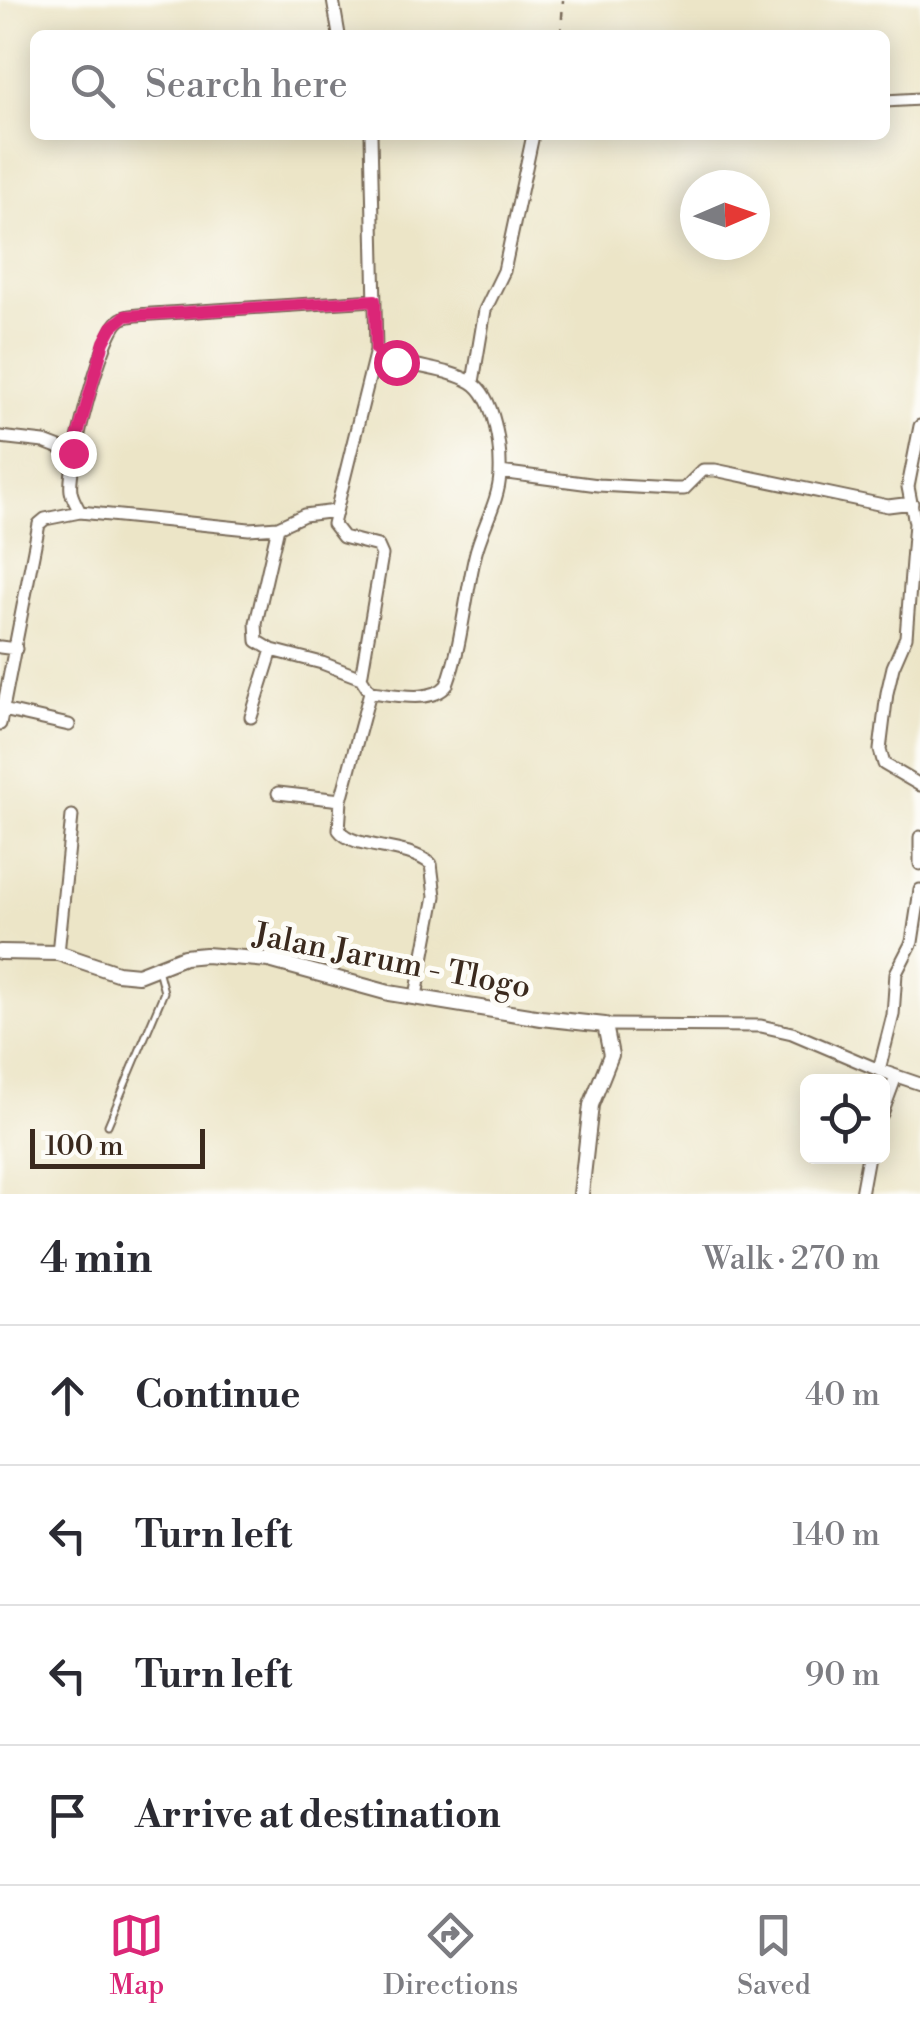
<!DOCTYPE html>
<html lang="en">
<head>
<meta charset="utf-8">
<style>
  body { margin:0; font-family:"Libre Bodoni",serif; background:#f7f7f7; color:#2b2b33 }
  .controls { position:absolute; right:30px; bottom:30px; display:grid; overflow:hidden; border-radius:15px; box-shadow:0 5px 25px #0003 }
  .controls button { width:90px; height:90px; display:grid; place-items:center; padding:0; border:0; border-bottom:2px solid #e1e1e2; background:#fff; color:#2b2b33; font:50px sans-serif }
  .compass { position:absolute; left:680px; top:170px; width:90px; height:90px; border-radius:50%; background:#fff; box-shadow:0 5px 25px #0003; rotate:88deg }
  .scale { position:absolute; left:30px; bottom:25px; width:175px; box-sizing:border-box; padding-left:10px; border:5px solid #3b2a1e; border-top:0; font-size:28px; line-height:35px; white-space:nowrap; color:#3b2a1e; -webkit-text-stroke:8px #fdfcf7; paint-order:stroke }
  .stop { position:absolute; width:30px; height:30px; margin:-22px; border:8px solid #db2777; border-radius:50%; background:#fff }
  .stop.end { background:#db2777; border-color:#fff; box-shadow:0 2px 10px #0008 }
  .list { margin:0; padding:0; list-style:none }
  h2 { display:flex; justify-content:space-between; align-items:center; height:130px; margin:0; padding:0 40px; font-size:42px }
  h2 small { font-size:32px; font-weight:400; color:#7c7c81 }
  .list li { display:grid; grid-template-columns:65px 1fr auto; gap:30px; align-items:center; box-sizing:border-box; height:140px; padding:0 40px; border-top:2px solid #e1e1e2 }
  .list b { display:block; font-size:38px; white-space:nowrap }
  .list em { font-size:32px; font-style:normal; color:#7c7c81 }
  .icon { flex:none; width:55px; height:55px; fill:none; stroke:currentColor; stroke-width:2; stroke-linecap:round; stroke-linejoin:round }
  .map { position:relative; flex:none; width:920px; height:1194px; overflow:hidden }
  .search { position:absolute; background:#fff; box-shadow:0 5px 25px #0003; left:30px; right:30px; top:30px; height:110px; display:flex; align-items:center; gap:25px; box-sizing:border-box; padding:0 35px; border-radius:15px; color:#7c7c81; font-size:38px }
  .sheet { height:690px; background:#fff }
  nav { display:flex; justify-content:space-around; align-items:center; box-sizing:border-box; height:140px; border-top:2px solid #e1e1e2; background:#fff; font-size:28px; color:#7c7c81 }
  nav a { display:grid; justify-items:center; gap:5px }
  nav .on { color:#db2777 }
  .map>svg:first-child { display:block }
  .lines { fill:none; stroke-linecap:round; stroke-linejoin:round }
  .service-casing { stroke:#796b59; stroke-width:9 }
  .minor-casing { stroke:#796b59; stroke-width:15 }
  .tertiary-casing { stroke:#796b59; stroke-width:18 }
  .path { stroke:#796b59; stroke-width:2.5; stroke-dasharray:8 8; stroke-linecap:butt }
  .service { stroke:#fff; stroke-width:5 }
  .minor { stroke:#fff; stroke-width:11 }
  .tertiary { stroke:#fff; stroke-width:14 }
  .route { stroke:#db2777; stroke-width:12 }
  .labels { text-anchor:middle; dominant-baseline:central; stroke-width:10; stroke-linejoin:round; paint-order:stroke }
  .street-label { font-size:32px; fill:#3b2a1e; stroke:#fdfcf7 }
</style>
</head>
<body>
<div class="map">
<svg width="920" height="1194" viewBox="0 0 920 1194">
  <rect width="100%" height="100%" fill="#fdfcf7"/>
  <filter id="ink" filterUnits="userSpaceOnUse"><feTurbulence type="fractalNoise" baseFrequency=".01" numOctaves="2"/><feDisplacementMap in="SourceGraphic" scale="20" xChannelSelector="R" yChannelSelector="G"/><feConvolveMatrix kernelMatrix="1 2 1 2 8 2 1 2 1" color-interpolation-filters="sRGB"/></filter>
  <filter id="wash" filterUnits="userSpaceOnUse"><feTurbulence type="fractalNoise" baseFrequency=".0048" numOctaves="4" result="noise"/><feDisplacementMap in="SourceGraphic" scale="40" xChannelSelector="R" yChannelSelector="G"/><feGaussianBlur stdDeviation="2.25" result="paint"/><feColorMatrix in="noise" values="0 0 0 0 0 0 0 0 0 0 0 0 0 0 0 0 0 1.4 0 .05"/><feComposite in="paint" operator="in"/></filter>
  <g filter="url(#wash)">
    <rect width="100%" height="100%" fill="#ece5c7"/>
  </g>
  <g filter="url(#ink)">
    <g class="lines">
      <defs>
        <path id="service" d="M108,1125l56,-133 -6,-23"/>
        <path id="minor" d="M333,0l6,35
          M885,101l35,-2
          M473,382l12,-72 19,-39 29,-136
          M920,426l-12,61 7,36 -9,114 -13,30 -6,26 -7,57 4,14 36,21
          M0,437l44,5 29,11
          M500,472l98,13 75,4h11l19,-19h12l173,36 24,-3
          M80,512l169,17 29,-2 26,-12 32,-4
          M278,527l-22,96 1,18 15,9 50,13 39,15
          M0,647l16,2
          M370,692l-9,-14 21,-123 -4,-9 -35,-9 -10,-13 43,-174 -5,-215
          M370,692c23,2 62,12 77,-7 15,-41 18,-87 28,-129 6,-27 24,-54 25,-82 1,-25 -5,-78 -29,-92 -28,-16 -63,-12 -95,-32
          M370,692l-29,108 -2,30c14,20 66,13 92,34l4,32 -19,100
          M3,710l66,15
          M251,717l21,-67
          M0,724l39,-200 6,-5 35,-7c-3,-6 -8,-14 -9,-21 -4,-23 31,-161 50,-172 8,-5 22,-4 31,-5l223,-14
          M278,793l63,7
          M920,837v27
          M58,953l14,-137
          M605,1025l156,1 31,7 87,37 41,14
          M879,1070l14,-55 3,-42 16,-31 8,-52
          M882,1114l14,-38
          M861,1194l7,-38"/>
        <path id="tertiary" d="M0,952l58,1 59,20 21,2 46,-18 21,-2 64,5 120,33 152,25 64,7 6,30 -20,50 -10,89"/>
      </defs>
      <use href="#service" class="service-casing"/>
      <use href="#minor" class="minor-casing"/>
      <use href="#tertiary" class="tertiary-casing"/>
      <path class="path" d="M561,35l2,-35"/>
      <use href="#service" class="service"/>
      <use href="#minor" class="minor"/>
      <use href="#tertiary" class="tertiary"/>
    </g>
  </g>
  <g class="lines" filter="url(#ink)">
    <path class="route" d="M73,453l31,-111 8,-15 13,-11 250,-16 1,50 20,12"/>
  </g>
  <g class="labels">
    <g class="street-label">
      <text transform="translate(392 961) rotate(11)">Jalan Jarum - Tlogo</text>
    </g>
  </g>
</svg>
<div class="controls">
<button><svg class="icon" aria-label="locate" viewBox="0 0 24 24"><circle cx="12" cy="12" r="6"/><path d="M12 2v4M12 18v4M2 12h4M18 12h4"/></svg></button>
</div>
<svg class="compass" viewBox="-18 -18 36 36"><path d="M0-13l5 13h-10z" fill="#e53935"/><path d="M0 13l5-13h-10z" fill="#7c7c81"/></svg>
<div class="scale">100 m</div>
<div class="stop" style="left:396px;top:362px"></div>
<div class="stop end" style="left:73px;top:453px"></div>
<div class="search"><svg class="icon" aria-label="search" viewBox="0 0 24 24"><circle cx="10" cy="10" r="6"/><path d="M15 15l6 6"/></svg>Search here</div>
</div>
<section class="sheet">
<h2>4 min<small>Walk · 270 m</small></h2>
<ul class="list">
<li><svg class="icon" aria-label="ahead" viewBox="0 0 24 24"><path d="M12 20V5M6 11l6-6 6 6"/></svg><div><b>Continue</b></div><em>40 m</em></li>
<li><svg class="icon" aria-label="left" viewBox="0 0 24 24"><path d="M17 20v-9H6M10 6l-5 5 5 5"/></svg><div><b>Turn left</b></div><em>140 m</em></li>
<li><svg class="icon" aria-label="left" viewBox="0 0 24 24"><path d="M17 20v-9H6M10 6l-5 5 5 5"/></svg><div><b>Turn left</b></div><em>90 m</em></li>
<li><svg class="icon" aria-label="arrive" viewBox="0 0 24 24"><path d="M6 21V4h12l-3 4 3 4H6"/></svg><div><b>Arrive at destination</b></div></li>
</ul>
</section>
<nav>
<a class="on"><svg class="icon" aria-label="map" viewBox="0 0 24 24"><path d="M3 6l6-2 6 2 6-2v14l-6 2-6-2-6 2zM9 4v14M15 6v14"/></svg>Map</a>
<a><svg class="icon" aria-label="directions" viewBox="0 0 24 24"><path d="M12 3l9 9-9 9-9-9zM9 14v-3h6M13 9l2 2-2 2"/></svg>Directions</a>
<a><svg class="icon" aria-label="saved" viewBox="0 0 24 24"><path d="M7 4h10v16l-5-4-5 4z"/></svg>Saved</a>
</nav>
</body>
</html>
